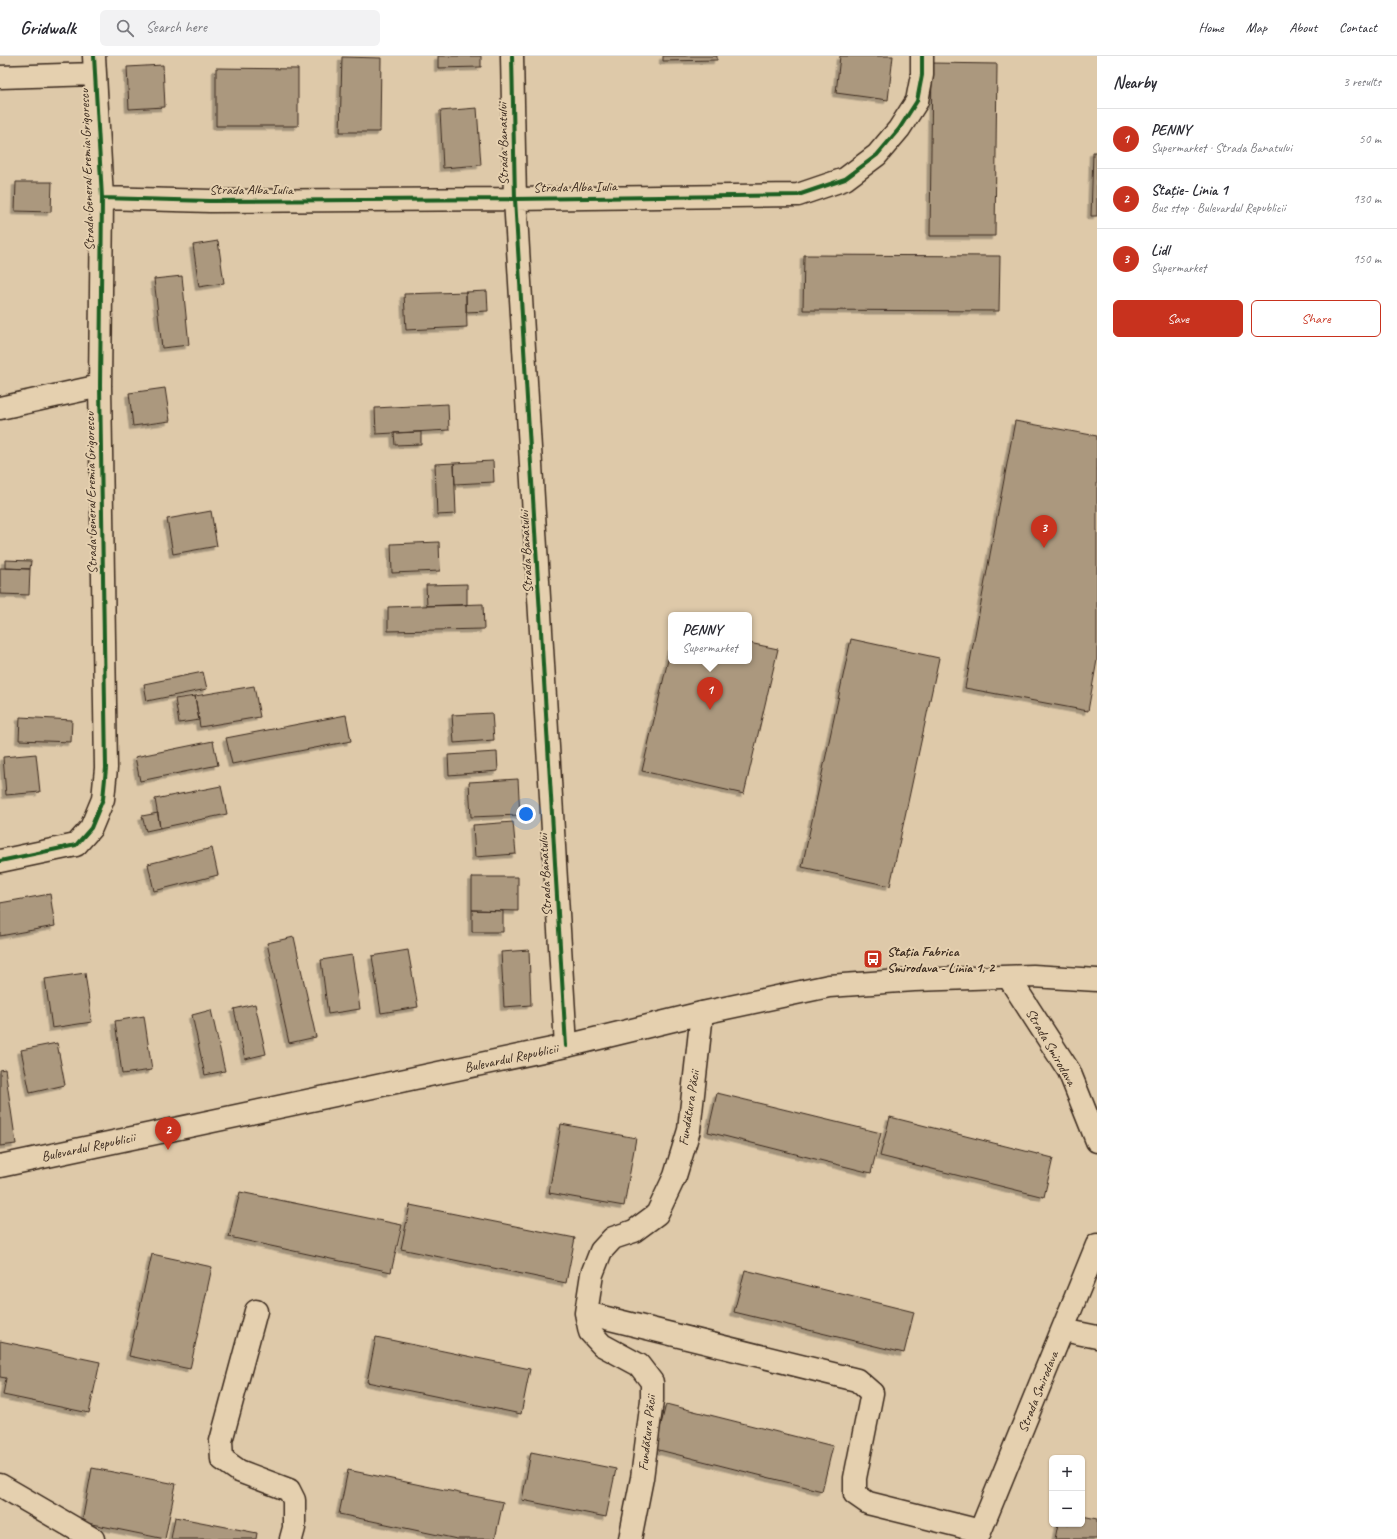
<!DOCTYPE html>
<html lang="en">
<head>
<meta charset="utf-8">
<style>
  body { margin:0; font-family:Caveat,sans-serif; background:#f2f2f3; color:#2b2b33 }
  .controls { position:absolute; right:12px; bottom:12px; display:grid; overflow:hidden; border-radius:6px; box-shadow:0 1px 3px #0004 }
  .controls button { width:36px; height:36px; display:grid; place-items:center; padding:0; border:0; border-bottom:1px solid #e1e1e2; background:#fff; color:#2b2b33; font:20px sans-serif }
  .you { position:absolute; left:526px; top:758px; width:14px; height:14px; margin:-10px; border:3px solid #fff; border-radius:50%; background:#1a73e8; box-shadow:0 0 0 6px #1a73e833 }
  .badge { display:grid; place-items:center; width:26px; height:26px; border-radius:50%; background:#c8321e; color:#fff; font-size:13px; font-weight:700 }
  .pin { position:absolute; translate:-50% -33px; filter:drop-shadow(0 1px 2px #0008) }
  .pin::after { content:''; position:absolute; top:21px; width:14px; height:12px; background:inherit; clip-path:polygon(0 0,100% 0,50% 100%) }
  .popup { position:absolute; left:668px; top:556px; width:84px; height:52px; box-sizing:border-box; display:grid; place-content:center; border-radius:6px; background:#fff; filter:drop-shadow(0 1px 3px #0005); font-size:13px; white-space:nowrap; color:#7c7c81 }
  .popup b { font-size:15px; color:#2b2b33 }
  .popup::after { content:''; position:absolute; left:50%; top:100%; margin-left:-8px; border:8px solid transparent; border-top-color:#fff }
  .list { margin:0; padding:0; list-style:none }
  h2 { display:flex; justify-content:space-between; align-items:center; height:52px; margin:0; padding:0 16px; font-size:17px }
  h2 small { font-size:13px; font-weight:400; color:#7c7c81 }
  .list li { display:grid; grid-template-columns:26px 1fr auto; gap:12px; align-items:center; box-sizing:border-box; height:60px; padding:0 16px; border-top:1px solid #e1e1e2 }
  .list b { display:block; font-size:15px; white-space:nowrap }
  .list p { margin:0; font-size:13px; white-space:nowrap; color:#7c7c81 }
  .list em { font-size:13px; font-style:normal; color:#7c7c81 }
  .actions { display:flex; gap:8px; padding:12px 16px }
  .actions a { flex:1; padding:9px 0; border:1px solid #c8321e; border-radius:6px; text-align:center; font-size:14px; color:#c8321e }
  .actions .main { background:#c8321e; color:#fff }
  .icon { flex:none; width:22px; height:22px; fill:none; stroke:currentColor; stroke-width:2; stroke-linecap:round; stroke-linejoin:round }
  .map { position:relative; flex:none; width:1097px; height:1483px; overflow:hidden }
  header { display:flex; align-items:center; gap:24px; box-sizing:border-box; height:56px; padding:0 20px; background:#fff; border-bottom:1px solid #e1e1e2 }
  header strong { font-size:19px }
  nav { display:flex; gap:22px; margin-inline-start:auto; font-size:14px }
  .search { width:280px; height:36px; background:#f2f2f3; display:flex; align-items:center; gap:10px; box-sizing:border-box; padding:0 14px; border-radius:6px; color:#7c7c81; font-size:15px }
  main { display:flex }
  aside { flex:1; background:#fff }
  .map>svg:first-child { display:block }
  .building { fill:#ab987e; stroke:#3b2a1e; filter:url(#shadow) }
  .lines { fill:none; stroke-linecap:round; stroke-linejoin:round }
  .street-casing { stroke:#3b2a1e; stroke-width:25 }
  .secondary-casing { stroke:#3b2a1e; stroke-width:25 }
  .street { stroke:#e5d0af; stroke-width:22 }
  .secondary { stroke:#e5d0af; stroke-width:22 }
  .cycleway-casing { stroke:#e5d0af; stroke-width:6 }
  .cycleway { stroke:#1b5e20; stroke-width:4 }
  .labels { text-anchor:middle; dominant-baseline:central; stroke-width:4; stroke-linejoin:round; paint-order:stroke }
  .street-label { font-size:14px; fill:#3b2a1e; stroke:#e5d0af }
  .poi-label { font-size:14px; font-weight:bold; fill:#3b2a1e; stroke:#e5d0af; text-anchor:start }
</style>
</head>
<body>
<header>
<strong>Gridwalk</strong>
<div class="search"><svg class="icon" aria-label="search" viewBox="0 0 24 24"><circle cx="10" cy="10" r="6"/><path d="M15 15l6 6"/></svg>Search here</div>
<nav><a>Home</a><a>Map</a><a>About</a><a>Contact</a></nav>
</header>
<main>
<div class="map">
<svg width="1097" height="1483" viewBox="0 0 1097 1483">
  <defs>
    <filter id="shadow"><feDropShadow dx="-3.5" dy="3.5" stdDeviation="0" flood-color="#0004"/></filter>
  </defs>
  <rect width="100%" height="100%" fill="#dec9a9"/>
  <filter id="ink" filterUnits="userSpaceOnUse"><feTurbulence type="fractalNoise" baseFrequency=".025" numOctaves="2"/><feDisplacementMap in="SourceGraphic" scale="8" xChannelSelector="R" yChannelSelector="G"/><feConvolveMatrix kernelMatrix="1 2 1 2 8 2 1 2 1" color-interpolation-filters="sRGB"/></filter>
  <g filter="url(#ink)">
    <path class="building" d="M438,0h43v11l-43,1z
      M663,0h54v4l-54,1z
      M840,0h53l-5,44 -52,-7z
      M342,1l39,1 -1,74h-40z
      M932,7l65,1 -2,172h-65z
      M163,9l2,42 -36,2 -2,-42z
      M216,12l82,1v57h-82z
      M477,52l4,57 -38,3 -3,-57z
      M1093,96h4v64h-6z
      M16,126h36l-1,30 -36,-1z
      M218,185l6,42 -25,4 -6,-42z
      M804,199l196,1 -1,55 -196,-1z
      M182,220l7,69 -27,3 -8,-69z
      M487,235l1,20 -22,1v-20z
      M466,236l1,35 -61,3 -2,-36z
      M165,332l5,33 -37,5 -4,-33z
      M448,348l1,26 -73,4 -1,-26z
      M1015,365l82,15v224l-9,51 -123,-23z
      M421,376v12l-26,1 -1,-12z
      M493,405l1,21 -39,2 -1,-21z
      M454,407l2,51 -19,1 -2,-51z
      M211,455l6,35 -44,8 -6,-35z
      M439,486l1,29 -48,2 -1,-29z
      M5,504l26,1 -1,8 -25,-1z
      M0,512l30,1 -1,26 -29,-1z
      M467,528v21l-40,1 -1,-21z
      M483,548l1,25 -96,2v-24z
      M851,583l88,19 -49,228 -88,-19z
      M749,587l29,6 -34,145 -102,-23 29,-124v14h78z
      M203,616l4,17 -60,12 -3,-17z
      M254,630l6,31 -60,10 -5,-31z
      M195,640l4,24 -20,3 -4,-24z
      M492,657l2,27 -40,3 -2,-28z
      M346,659l5,26 -119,23 -6,-26z
      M20,661l52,3 -1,22 -52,-2z
      M213,685l5,24 -78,16 -5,-24z
      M497,696l1,19 -49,4 -1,-20z
      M36,698l4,38 -34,3 -3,-38z
      M518,723l2,36 -49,2 -2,-35z
      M221,730l6,28 -67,14 -5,-29z
      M158,757l2,15 -14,3 -4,-15z
      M513,766l3,32 -41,3 -2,-32z
      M212,792l6,27 -64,16 -6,-27z
      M472,821h46v34l-46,-1z
      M50,838l5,32 -55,10v-33z
      M472,854l31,1v21h-31z
      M294,881l22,100 -27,6 -22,-100z
      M408,894l10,57 -37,6 -9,-57z
      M529,894l2,55 -27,2 -3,-55z
      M352,899l8,54 -32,5 -7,-54z
      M85,917l7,49 -40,6 -7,-49z
      M255,948l11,50 -21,5 -11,-50z
      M211,954l14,61 -20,4 -13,-60z
      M144,960l8,54 -30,4 -7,-53z
      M57,987l8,42 -35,8 -9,-43z
      M5,1013l11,75 -16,2v-76z
      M717,1037l164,40 -10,40 -163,-41z
      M890,1061l163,41 -9,39 -164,-41z
      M561,1068l75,14 -12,68 -75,-13z
      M240,1136l162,33 -11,47 -162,-35z
      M410,1149l165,33 -9,45 -165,-34z
      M152,1198l60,13 -22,102 -61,-13z
      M745,1214l169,42 -10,41 -170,-41z
      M376,1281l154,32 -9,45 -154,-32z
      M0,1285l100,21 -11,51 -86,-18 3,-17 -6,-1z
      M666,1348l167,42 -11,45 -167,-42z
      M531,1396l85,17 -10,48 -84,-17z
      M92,1412l84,16 -11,55 -83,-17z
      M348,1414l155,32 -8,37h-38l-118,-25z
      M1082,1460l15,3v20h-42l3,-15h24z
      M175,1461l82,16 -1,6h-85z"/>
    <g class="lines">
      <defs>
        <path id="street" d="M512,0l3,143 51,847
          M0,21l95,-3
          M102,142l108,3 305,-2 283,-4 47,-16 32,-24 22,-26 18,-28 5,-26v-19
          M0,352l100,-22
          M0,805l76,-16 15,-17 12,-29 3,-31 -6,-382 2,-188 -8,-142
          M1009,922l60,93 28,70
          M256,1255l-35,130 1,18 17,12 50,19 5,10v28l-3,11
          M586,1257l271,67 15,13 -17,85v16l13,9 112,28
          M1063,1274l34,7
          M0,1429l93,54
          M630,1483l12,-61 10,-78v-18l-13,-17 -37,-20 -12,-13 -4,-19 6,-39 9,-23 12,-13 21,-7 23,-17 18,-38 14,-46 13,-117
          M977,1483l120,-294"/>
        <path id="secondary" d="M0,1110l566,-120 136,-33 127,-27 85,-6 119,-4 64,4"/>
      </defs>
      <use href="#street" class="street-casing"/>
      <use href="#secondary" class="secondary-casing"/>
      <use href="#street" class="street"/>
      <use href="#secondary" class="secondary"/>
      <defs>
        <path id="cycleway" d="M512,0l3,143 51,847
          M102,142l108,3 305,-2 283,-4 47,-16 32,-24 22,-26 18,-28 5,-26v-19
          M0,805l76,-16 15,-17 12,-29 3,-31 -6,-382 2,-188 -8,-142"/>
      </defs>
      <use href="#cycleway" class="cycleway-casing"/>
      <use href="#cycleway" class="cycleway"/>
    </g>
  </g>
  <defs>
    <symbol id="bus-square" viewBox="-11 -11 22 22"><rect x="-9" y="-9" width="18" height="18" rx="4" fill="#c8321e" stroke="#e5d0af"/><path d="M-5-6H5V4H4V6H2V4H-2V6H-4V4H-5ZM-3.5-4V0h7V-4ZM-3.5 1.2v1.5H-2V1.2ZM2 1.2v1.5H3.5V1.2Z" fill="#fff"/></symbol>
  </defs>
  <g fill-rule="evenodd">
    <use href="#bus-square" x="862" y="892" width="22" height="22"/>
  </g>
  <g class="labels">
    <g class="street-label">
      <text transform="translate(503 88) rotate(-91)">Strada Banatului</text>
      <text transform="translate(87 114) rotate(-92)">Strada General Eremia Grigorescu</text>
      <text transform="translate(575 131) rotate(-1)">Strada Alba Iulia</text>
      <text x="251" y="133">Strada Alba Iulia</text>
      <text transform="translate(91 437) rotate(-91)">Strada General Eremia Grigorescu</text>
      <text transform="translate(526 496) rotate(-93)">Strada Banatului</text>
      <text transform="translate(545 819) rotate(-93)">Strada Banatului</text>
      <text transform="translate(1051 991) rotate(60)">Strada Smirodava</text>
      <text transform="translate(511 1002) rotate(-12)">Bulevardul Republicii</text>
      <text transform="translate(689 1052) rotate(-81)">Fundătura Păcii</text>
      <text transform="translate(88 1091) rotate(-12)">Bulevardul Republicii</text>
      <text transform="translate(1038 1336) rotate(-68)">Strada Smirodava</text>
      <text transform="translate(647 1377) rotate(-84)">Fundătura Păcii</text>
    </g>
    <g class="poi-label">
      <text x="887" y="895">Stația Fabrica<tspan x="887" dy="16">Smirodava - Linia 1, 2</tspan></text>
    </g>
  </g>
</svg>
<div class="controls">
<button>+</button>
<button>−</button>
</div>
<div class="you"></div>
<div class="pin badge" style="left:710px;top:654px">1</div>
<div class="popup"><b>PENNY</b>Supermarket</div>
<div class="pin badge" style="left:168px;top:1094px">2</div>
<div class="pin badge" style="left:1044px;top:492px">3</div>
</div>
<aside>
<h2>Nearby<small>3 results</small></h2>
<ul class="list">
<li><span class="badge">1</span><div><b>PENNY</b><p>Supermarket · Strada Banatului</p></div><em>50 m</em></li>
<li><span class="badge">2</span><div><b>Stație- Linia 1</b><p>Bus stop · Bulevardul Republicii</p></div><em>130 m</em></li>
<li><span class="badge">3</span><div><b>Lidl</b><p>Supermarket</p></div><em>150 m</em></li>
</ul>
<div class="actions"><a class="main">Save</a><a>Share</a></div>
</aside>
</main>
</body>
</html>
